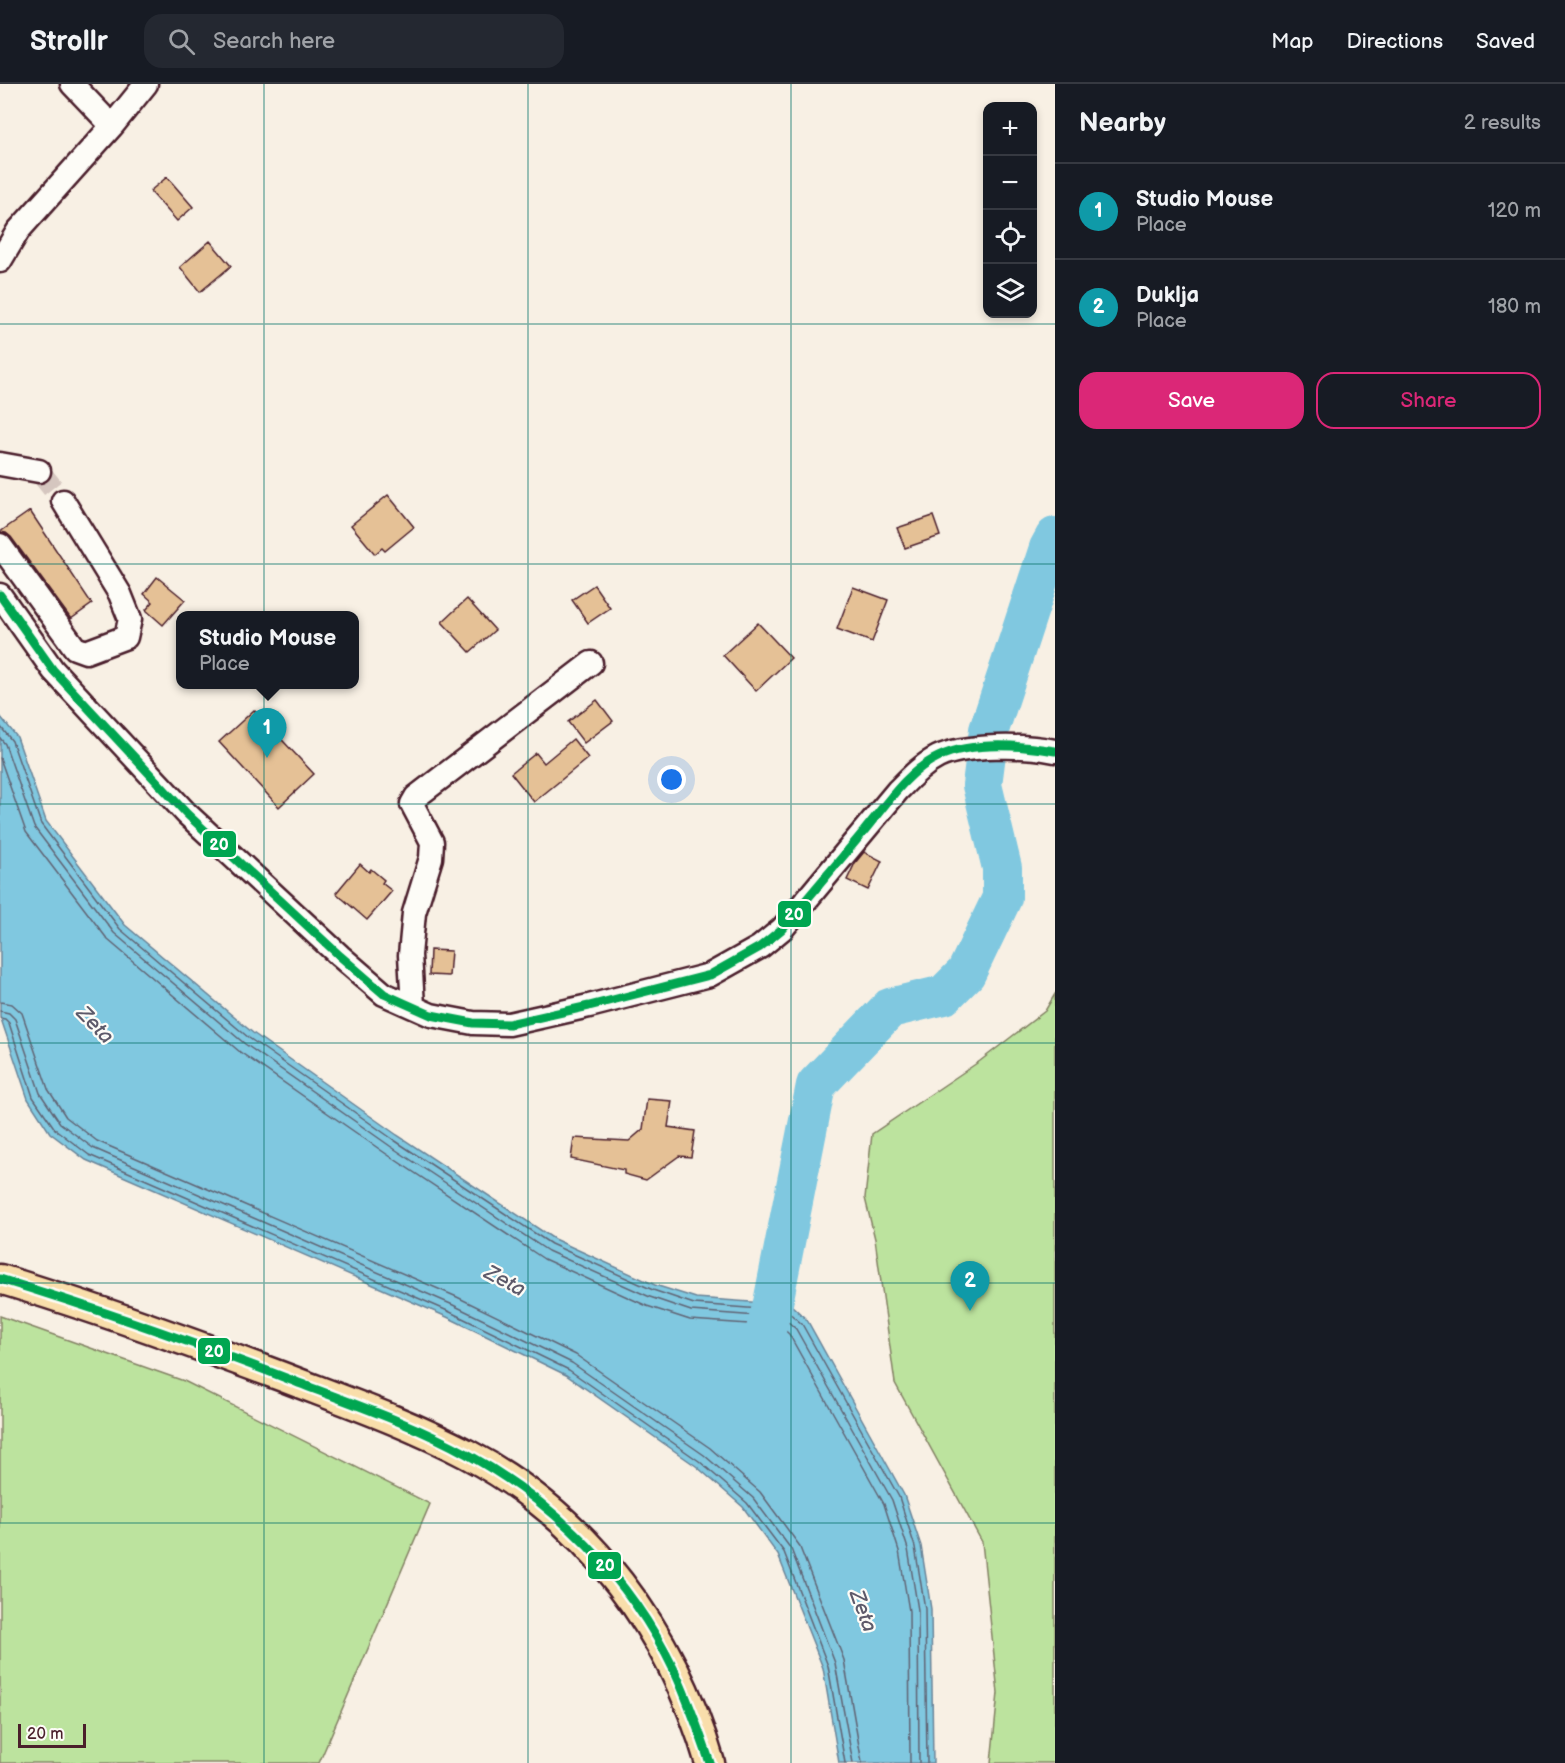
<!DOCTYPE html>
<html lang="en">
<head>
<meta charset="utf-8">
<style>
  body { margin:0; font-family:"Balsamiq Sans",sans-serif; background:#242831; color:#f1f3f6 }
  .controls { position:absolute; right:18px; top:18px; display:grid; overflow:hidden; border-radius:12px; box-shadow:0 3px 9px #0003 }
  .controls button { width:54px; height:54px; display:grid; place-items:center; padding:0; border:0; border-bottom:2px solid #363941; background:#171b24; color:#f1f3f6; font:30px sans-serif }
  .scale { position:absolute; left:18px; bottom:15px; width:68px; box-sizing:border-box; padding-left:6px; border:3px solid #4a1f2b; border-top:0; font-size:16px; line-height:21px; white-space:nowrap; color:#4a1f2b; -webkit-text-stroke:4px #fdfcf7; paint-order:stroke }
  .you { position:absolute; left:672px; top:696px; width:21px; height:21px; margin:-15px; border:4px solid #fff; border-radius:50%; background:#1a73e8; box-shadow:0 0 0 9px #1a73e833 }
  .badge { display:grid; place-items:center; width:39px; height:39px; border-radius:50%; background:#db2777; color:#fff; font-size:20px; font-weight:700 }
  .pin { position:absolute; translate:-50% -50px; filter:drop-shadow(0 2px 3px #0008) }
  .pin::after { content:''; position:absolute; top:32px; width:21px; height:18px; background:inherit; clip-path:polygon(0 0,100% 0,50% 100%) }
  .popup { position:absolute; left:176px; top:527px; width:183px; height:78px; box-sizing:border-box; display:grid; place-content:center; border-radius:12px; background:#171b24; filter:drop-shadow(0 2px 4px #0005); font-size:20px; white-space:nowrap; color:#9ea1a6 }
  .popup b { font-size:22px; color:#f1f3f6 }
  .popup::after { content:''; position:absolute; left:50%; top:100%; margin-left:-12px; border:12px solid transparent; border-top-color:#171b24 }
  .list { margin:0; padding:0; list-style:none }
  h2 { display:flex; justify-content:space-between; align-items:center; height:78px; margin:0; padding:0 24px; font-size:26px }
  h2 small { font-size:20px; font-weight:400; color:#9ea1a6 }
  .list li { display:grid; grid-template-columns:39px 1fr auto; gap:18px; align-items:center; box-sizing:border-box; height:96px; padding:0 24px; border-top:2px solid #363941 }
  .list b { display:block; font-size:22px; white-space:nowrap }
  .list p { margin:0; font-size:20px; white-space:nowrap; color:#9ea1a6 }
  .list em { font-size:20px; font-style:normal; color:#9ea1a6 }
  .actions { display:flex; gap:12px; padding:18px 24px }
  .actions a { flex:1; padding:14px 0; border:2px solid #db2777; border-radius:18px; text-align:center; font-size:21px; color:#db2777 }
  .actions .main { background:#db2777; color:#fff }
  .icon { flex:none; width:33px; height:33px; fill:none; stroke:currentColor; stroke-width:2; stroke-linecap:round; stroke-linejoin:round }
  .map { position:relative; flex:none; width:1055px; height:1679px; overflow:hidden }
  header { display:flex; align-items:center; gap:36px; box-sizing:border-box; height:84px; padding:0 30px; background:#171b24; border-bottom:2px solid #363941 }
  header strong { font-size:28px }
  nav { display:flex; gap:33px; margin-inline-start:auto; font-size:21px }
  .search { width:420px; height:54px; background:#242831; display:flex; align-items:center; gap:15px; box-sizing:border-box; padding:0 21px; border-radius:18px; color:#9ea1a6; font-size:22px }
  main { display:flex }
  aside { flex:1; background:#171b24 }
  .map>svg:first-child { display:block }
  .green { fill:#bce39e; stroke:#838164; stroke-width:1.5 }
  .water { fill:#80c8e0; stroke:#6a8498; stroke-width:1.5 }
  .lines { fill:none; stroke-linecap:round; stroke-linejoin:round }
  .shore { stroke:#606373; stroke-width:1.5 }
  .river { stroke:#80c8e0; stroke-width:40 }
  .building { fill:#e5c196; stroke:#4a1f2b; stroke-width:1.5 }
  .minor-tunnel { stroke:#d5c6bf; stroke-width:22; stroke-dasharray:22 11; stroke-linecap:butt }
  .minor-casing { stroke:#4a1f2b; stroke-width:27 }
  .major-casing { stroke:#4a1f2b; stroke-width:33 }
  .minor { stroke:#fdfcf7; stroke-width:22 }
  .major { stroke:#f9deab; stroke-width:28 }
  .bus-1-casing { stroke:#fdfcf7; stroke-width:14 }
  .bus-1 { stroke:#00a651; stroke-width:9 }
  .grid { fill:none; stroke:#0f766e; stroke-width:1.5; stroke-opacity:0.55 }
  .labels { text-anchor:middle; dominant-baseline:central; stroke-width:4.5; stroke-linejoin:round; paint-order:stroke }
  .water-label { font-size:21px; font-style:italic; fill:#5d5a6a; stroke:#fdfcf7 }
  .line-badge { stroke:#fdfcf7; stroke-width:2 }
  .badge-label { font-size:16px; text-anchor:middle; font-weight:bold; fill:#fff }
</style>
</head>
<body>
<header>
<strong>Strollr</strong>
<div class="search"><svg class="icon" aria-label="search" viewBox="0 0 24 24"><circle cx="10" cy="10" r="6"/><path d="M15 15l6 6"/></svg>Search here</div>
<nav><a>Map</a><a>Directions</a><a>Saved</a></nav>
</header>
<main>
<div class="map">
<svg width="1055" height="1679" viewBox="0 0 1055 1679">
  <rect width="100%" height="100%" fill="#f8f0e4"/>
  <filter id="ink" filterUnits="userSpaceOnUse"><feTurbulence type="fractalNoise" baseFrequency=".0167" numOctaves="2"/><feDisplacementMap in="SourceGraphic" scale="12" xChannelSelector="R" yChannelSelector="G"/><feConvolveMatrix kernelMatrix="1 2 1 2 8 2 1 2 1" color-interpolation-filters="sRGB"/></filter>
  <g filter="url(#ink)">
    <path class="green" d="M1055,910v769h-64l7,-70 -16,-151 -87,-159 -20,-144 -10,-41 7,-64 108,-73 65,-50z
      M0,1232l184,65 246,123 -111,259h-319z"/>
    <path class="water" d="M0,632l17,21 29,84 79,104 128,108 144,102 157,104 101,46 41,13 95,7 16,15 97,175 17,51 10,63 2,154h-94l-16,-95 -45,-113 -35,-48 -47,-41 -130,-91 -119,-58 -361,-157 -36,-27 -22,-34 -28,-83z"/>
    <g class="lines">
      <path class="shore" d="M0,642l12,15 29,83 79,105 129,109 145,102 157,104 102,46 41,14 93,7 15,13 97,173 16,50 10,62 2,154
        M0,654l5,6 29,83 80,106 131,111 145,102 158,105 102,46 41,14 93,7 12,11 96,171 16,49 10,61 1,153
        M0,674l26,74 82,108 132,112 145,101 159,106 103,47 43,14 90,6 9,8 95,170 15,47 10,60 1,152
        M0,918l12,2 10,9 26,76 18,28 31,24 360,156 119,58 134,93 50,44 39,53 45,115 18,103
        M0,927l9,2 6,6 25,74 20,30 33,25 360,157 119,58 132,92 49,43 38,51 44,114 18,100
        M0,934l5,1 4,4 24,74 22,32 34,26 361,157 119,58 130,91 48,42 37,49 44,114 17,97"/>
      <path class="river" d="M759,1273l14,-54 43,-218 74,-77 54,-13 22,-22 36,-75v-30l-20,-83 7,-55 60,-182 6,-11"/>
    </g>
    <path class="building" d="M167,93l26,30 -16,14 -27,-30z
      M210,157l21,25 -31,26 -20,-25z
      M388,411l26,32 -29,24 -3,-3 -7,6 -24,-29z
      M30,427l62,93 -21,15 -60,-82 -5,-4 -6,-1z
      M933,432l7,20 -35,12 -8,-20z
      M157,493l28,23 -22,25 -17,-15 7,-8 -9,-8z
      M594,501l16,23 -22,15 -16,-23z
      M853,503l35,13 -16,42 -35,-13z
      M467,515l28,31 -25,22 -28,-30z
      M758,539l33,35 -35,33 -33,-36z
      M597,616l16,21 -29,22 -16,-21z
      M254,626l60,64 -35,33 -60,-65z
      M573,655l15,19 -54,44 -23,-29 25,-20 8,10z
      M864,768l18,9 -14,29 -21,-10 8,-17z
      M360,780l9,8 2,-3 13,11 -2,3 10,8 -25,29 -31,-27z
      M430,866l21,1 -2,25 -20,-1z
      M647,1015l25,2 -4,26 27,4 -4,26 -12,-1 -33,24 -22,-6v-4l-53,-11 3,-21 55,3 14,-12z"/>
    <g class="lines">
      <path class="minor-tunnel" d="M39,387l24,30"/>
      <defs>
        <path id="minor" d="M72,0l40,42
          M0,177l18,-30 94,-105 34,-42
          M0,380l39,7
          M0,461l75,103 11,4 40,-15 4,-18 -10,-25 -57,-93
          M0,511l53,75 134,144 153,142 44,38 47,21 42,8 36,1 80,-18 121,-31 50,-28 22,-18 116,-139c12,-12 24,-25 40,-33 27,-13 88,-12 117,-6
          M413,922l-3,-51 4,-42 17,-55 1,-16 -20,-38 4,-7 175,-134"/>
        <path id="major" d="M0,1195c96,29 189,63 283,98 62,24 125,46 184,77 122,64 205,178 243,309"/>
      </defs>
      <use href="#minor" class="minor-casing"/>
      <use href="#major" class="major-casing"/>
      <use href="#minor" class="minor"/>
      <use href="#major" class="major"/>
      <defs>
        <path id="bus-1" d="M0,511l53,75 134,144 153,142 44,38 47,21 42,8 36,1 80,-18 121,-31 50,-28 22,-18c27,-33 55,-65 82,-98 21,-25 43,-60 74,-74 34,-16 81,-12 117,-6
          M0,1195c98,30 195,64 291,101 59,23 120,43 176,74 89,49 163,124 207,216 14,30 25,61 36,93"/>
      </defs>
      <use href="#bus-1" class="bus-1-casing"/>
      <use href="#bus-1" class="bus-1"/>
    </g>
  </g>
  <path class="grid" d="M264,0v1679M528,0v1679M791,0v1679M0,240h1055M0,480h1055M0,720h1055M0,959h1055M0,1199h1055M0,1439h1055"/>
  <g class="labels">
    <g class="water-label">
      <text transform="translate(95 941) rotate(46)">Zeta</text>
      <text transform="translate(505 1197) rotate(28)">Zeta</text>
      <text transform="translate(863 1527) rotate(70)">Zeta</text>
    </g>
  </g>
  <g class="line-badge">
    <rect x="202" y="746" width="35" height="28" rx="6" fill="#00a651"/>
    <rect x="777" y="816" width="35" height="28" rx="6" fill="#00a651"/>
    <rect x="197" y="1253" width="34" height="28" rx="6" fill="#00a651"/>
    <rect x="587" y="1467" width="35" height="29" rx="6" fill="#00a651"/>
  </g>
  <g class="badge-label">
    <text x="219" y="766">20</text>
    <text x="794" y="836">20</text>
    <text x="214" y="1273">20</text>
    <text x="605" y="1487">20</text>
  </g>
</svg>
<div class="controls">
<button>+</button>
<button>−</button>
<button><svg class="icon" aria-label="locate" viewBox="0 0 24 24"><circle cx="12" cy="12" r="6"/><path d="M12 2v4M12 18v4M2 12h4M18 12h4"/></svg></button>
<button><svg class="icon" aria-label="layers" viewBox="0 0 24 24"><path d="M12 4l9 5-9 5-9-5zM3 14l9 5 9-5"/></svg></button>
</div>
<div class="scale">20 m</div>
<div class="you"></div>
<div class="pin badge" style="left:267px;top:674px;background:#0f9aa8">1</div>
<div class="popup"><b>Studio Mouse</b>Place</div>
<div class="pin badge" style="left:970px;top:1227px;background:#0f9aa8">2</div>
</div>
<aside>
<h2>Nearby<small>2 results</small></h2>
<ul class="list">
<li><span class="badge" style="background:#0f9aa8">1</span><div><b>Studio Mouse</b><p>Place</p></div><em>120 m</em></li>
<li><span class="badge" style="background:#0f9aa8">2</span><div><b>Duklja</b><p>Place</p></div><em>180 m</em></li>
</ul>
<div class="actions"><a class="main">Save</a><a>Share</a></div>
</aside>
</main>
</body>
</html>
